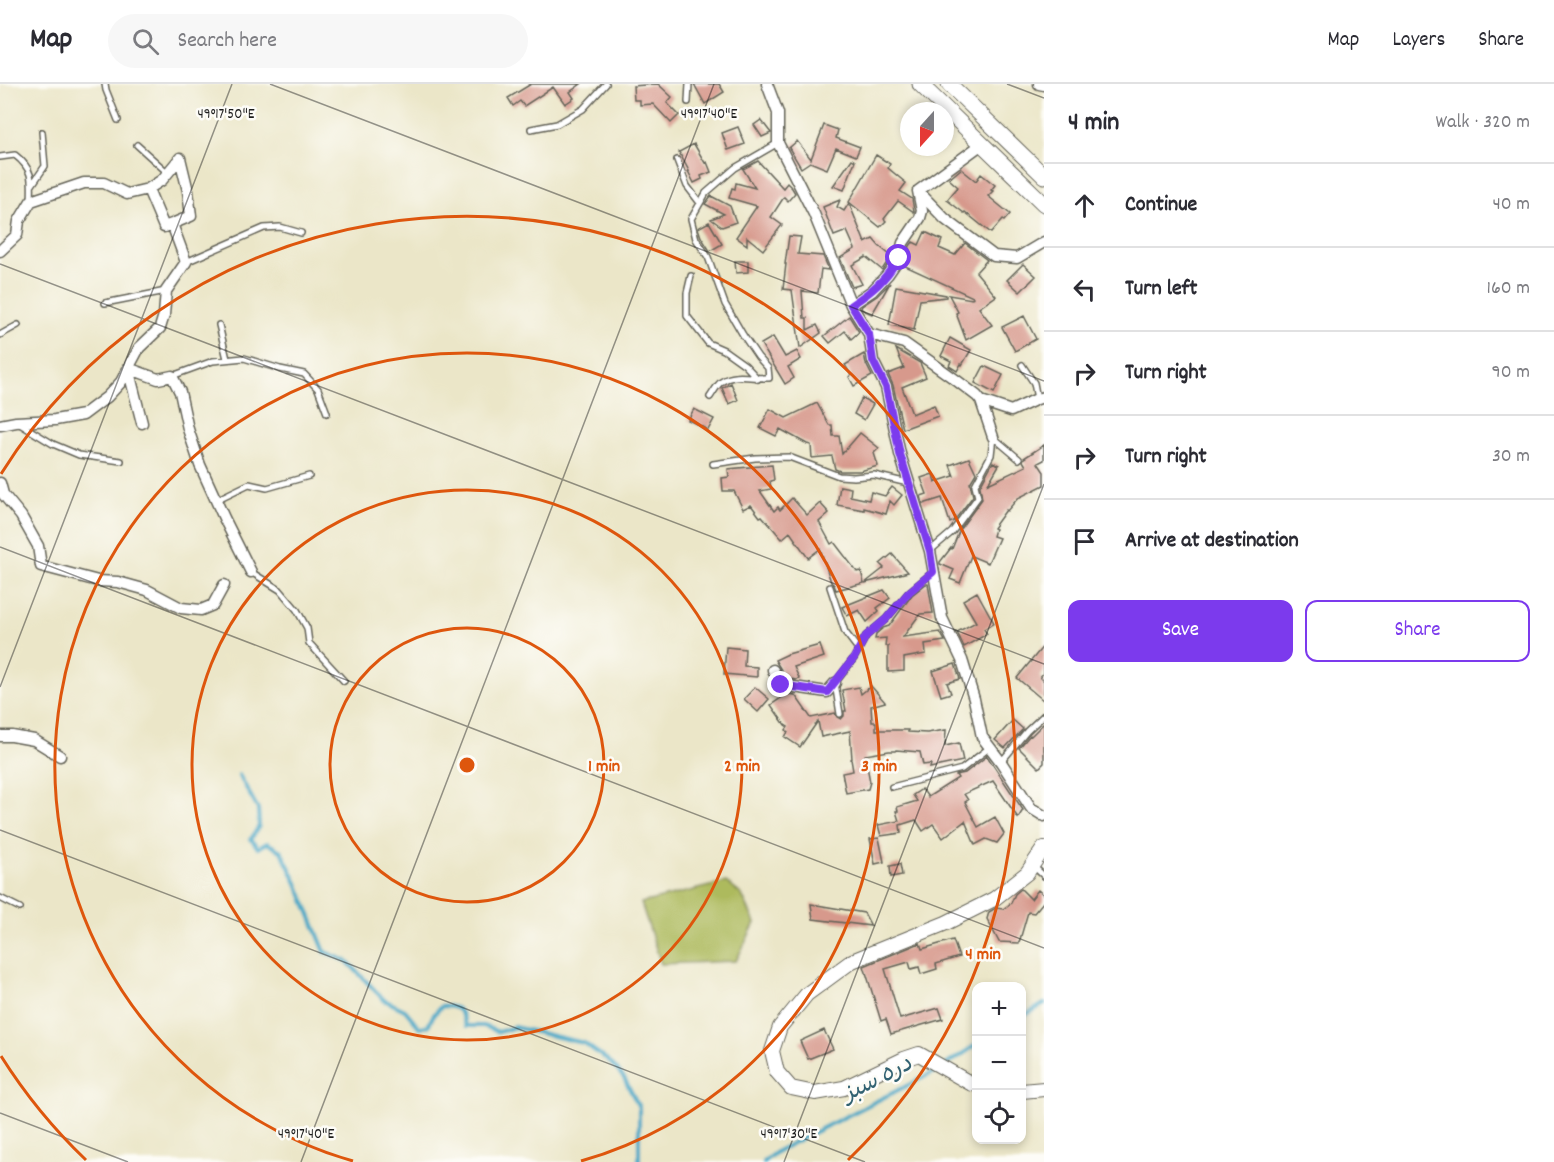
<!DOCTYPE html>
<html lang="en">
<head>
<meta charset="utf-8">
<style>
  body { margin:0; font-family:Dekko,"Playpen Sans Arabic",sans-serif; background:#f7f7f7; color:#2b2b33 }
  .controls { position:absolute; right:18px; bottom:18px; display:grid; overflow:hidden; border-radius:12px; box-shadow:0 3px 9px #0003 }
  .controls button { width:54px; height:54px; display:grid; place-items:center; padding:0; border:0; border-bottom:2px solid #e1e1e2; background:#fff; color:#2b2b33; font:30px sans-serif }
  .compass { position:absolute; left:900px; top:18px; width:54px; height:54px; border-radius:50%; background:#fff; box-shadow:0 3px 9px #0003; rotate:201deg }
  .stop { position:absolute; width:18px; height:18px; margin:-14px; border:4px solid #7c3aed; border-radius:50%; background:#fff }
  .stop.end { background:#7c3aed; border-color:#fff; box-shadow:0 2px 6px #0008 }
  .list { margin:0; padding:0; list-style:none }
  h2 { display:flex; justify-content:space-between; align-items:center; height:78px; margin:0; padding:0 24px; font-size:26px }
  h2 small { font-size:20px; font-weight:400; color:#7c7c81 }
  .list li { display:grid; grid-template-columns:39px 1fr auto; gap:18px; align-items:center; box-sizing:border-box; height:84px; padding:0 24px; border-top:2px solid #e1e1e2 }
  .list b { display:block; font-size:22px; white-space:nowrap }
  .list em { font-size:20px; font-style:normal; color:#7c7c81 }
  .actions { display:flex; gap:12px; padding:18px 24px }
  .actions a { flex:1; padding:14px 0; border:2px solid #7c3aed; border-radius:12px; text-align:center; font-size:21px; color:#7c3aed }
  .actions .main { background:#7c3aed; color:#fff }
  .icon { flex:none; width:33px; height:33px; fill:none; stroke:currentColor; stroke-width:2; stroke-linecap:round; stroke-linejoin:round }
  .map { position:relative; flex:none; width:1044px; height:1078px; overflow:hidden }
  header { display:flex; align-items:center; gap:36px; box-sizing:border-box; height:84px; padding:0 30px; background:#fff; border-bottom:2px solid #e1e1e2 }
  header strong { font-size:28px }
  nav { display:flex; gap:33px; margin-inline-start:auto; font-size:21px }
  .search { width:420px; height:54px; background:#f7f7f7; display:flex; align-items:center; gap:15px; box-sizing:border-box; padding:0 21px; border-radius:33px; color:#7c7c81; font-size:22px }
  main { display:flex }
  aside { flex:1; background:#fff }
  .map>svg:first-child { display:block }
  .green { fill:#adba5d; stroke:#646b3c; stroke-width:1.5 }
  .lines { fill:none; stroke-linecap:round; stroke-linejoin:round }
  .stream { stroke:#48a8c7; stroke-width:4 }
  .building { fill:#d7998c }
  .lane-casing { stroke:#646358; stroke-width:8 }
  .street-casing { stroke:#646358; stroke-width:13 }
  .secondary-casing { stroke:#646358; stroke-width:16 }
  .primary-casing { stroke:#646358; stroke-width:17 }
  .lane { stroke:#fff; stroke-width:5 }
  .street { stroke:#fff; stroke-width:10 }
  .secondary { stroke:#fff; stroke-width:14 }
  .primary { stroke:#fff; stroke-width:15 }
  .route { stroke:#7c3aed; stroke-width:8 }
  .ticks { fill:none; stroke:#1c1c1c; stroke-width:1.5; stroke-opacity:0.45 }
  .ring { fill:none; stroke:#de560d; stroke-width:3 }
  .labels { text-anchor:middle; dominant-baseline:central; stroke-width:5; stroke-linejoin:round; paint-order:stroke }
  .water-label { font-size:24px; font-style:italic; fill:#326272; stroke:#fdfcf7 }
  .ticks-label { font-size:15px; text-anchor:middle; fill:#1c1c1c; stroke:#fdfcf7; stroke-width:5; stroke-linejoin:round; paint-order:stroke }
  .centre { fill:#de560d; stroke:#fdfcf7; stroke-width:3 }
  .ring-label { font-size:18px; text-anchor:middle; font-weight:bold; fill:#de560d; stroke:#fdfcf7; stroke-width:5; stroke-linejoin:round; paint-order:stroke }
</style>
</head>
<body>
<header>
<strong>Map</strong>
<div class="search"><svg class="icon" aria-label="search" viewBox="0 0 24 24"><circle cx="10" cy="10" r="6"/><path d="M15 15l6 6"/></svg>Search here</div>
<nav><a>Map</a><a>Layers</a><a>Share</a></nav>
</header>
<main>
<div class="map">
<svg width="1044" height="1078" viewBox="0 0 1044 1078">
  <rect width="100%" height="100%" fill="#fdfcf7"/>
  <filter id="ink" filterUnits="userSpaceOnUse"><feTurbulence type="fractalNoise" baseFrequency=".0167" numOctaves="2"/><feDisplacementMap in="SourceGraphic" scale="12" xChannelSelector="R" yChannelSelector="G"/><feConvolveMatrix kernelMatrix="1 2 1 2 8 2 1 2 1" color-interpolation-filters="sRGB"/></filter>
  <filter id="wash" filterUnits="userSpaceOnUse"><feTurbulence type="fractalNoise" baseFrequency=".008" numOctaves="4" result="noise"/><feDisplacementMap in="SourceGraphic" scale="24" xChannelSelector="R" yChannelSelector="G"/><feGaussianBlur stdDeviation="1.35" result="paint"/><feColorMatrix in="noise" values="0 0 0 0 0 0 0 0 0 0 0 0 0 0 0 0 0 1.4 0 .05"/><feComposite in="paint" operator="in"/></filter>
  <g filter="url(#wash)">
    <rect width="100%" height="100%" fill="#ebe6c8"/>
    <path class="green" d="M726,798l16,13 13,28 -19,38 -75,3 -20,-61z"/>
    <g class="lines">
      <path class="stream" d="M239,691l19,34 1,17 -8,13 7,9 9,-5 14,8 16,32 28,69 22,9 37,39 21,10 15,18 8,-2 6,-12 8,-8c17,0 19,4 24,20h17l16,6 15,-5 70,16 26,19 14,16 15,29v55
        M1022,933l22,-13
        M946,981l30,-20
        M763,1078l14,-11 163,-82"/>
    </g>
    <g id="blocks">
      <path class="building" d="M531,0h50l-11,8 4,6 -9,6 -12,-17 -29,19 -4,-5 -7,5 -5,-8z
        M658,0l14,13 -5,6 12,12 -8,8 -18,-19 -13,1v-5h-6l-1,-14z
        M694,0h25l5,8 -19,12z
        M761,36l10,13 -9,4 -8,-12z
        M824,41l14,5 -2,8 24,9 -4,9 -20,-8 -9,21 -17,-7 -9,6 -12,-20 8,-7 14,18z
        M738,43l7,17 -17,6 -6,-17z
        M694,60l11,19 2,-1 4,10 -10,4 1,3 -8,4 -6,-12h1l-10,-19z
        M876,71l14,9 -2,4 18,15 -6,8 12,8 2,12v1l-16,-11 -14,18 2,2 -6,6 -31,-25z
        M852,75l3,2 -11,29 -11,-4z
        M758,77l25,27 4,-5 5,5 3,5 -7,8 -4,-4 -13,20 11,8 -19,25 -16,-13v8l-11,-8 21,-31 -28,-8 3,-10 3,1 1,-6 19,5 -12,-19z
        M961,85l15,12 5,-7 14,11 -4,5 2,1 -5,5 22,18 -6,7 -1,-2 -12,14 -26,-21 -1,1 -17,-13 11,-13 -9,-8z
        M711,112l19,10 6,16 -14,5 -11,-8 13,-5 -19,-10z
        M840,116l-3,7 7,4 5,-8 16,40 8,-4 6,7 12,10 -9,14 -16,-13 -14,8 10,19 -10,3 -12,-29 15,-9 -8,-18 -13,5 -11,-29z
        M709,138l13,22 -12,7 -9,-14 -3,-9z
        M925,148l17,8 -3,8 16,7 10,-12 22,17 -11,12 20,24 -17,12 13,17 -26,15 -10,-27 2,-1 -9,-17 23,4 1,-2 -70,-32 3,-5 4,-14 3,-4 6,3z
        M789,152l12,1 -3,17 25,2 6,14 -8,-1 -3,24 -16,-2 2,27h3v12l10,-5 4,8 -21,15 -8,-58 -9,-1 3,-25h-1z
        M735,177h13v11l-12,1z
        M1023,180l13,12 -16,16 -13,-12z
        M890,199l-18,31 -9,-4 -2,-2 1,-2 15,-10z
        M896,202l50,9v2l-26,3 -6,30 -25,-5z
        M849,232l10,16 -8,7 -6,-8 -15,12 -6,-7z
        M1024,232l12,23 -21,12 -13,-24z
        M773,253l12,20 12,-6 4,8 -13,8 6,11 -9,6 -24,-40z
        M950,254l21,12 -9,15 -1,-1 -4,7 -8,-5 2,-5 -10,-5z
        M896,265l24,14 6,14 -24,10 10,27 22,-9 4,11 -35,13 -10,-44 -5,-11 16,-6z
        M864,270l2,10 6,12 -18,10 -5,-9 2,-2 -6,-10z
        M984,282l19,9 -9,18 -19,-10z
        M731,299l7,17 -9,4 -7,-16z
        M862,314l11,6 -9,16 -10,-6z
        M817,319l12,22h3l1,11h6l3,18 18,-21 19,15 -5,5 4,13 -18,5h-20l-5,-2 -3,-13 -20,2 -1,-13 -4,-1 -27,-15 -4,7 -16,-8 10,-19 16,9z
        M694,325l20,10 -6,11 -20,-10z
        M1044,361v15l-6,3 6,9v13l-26,13 -11,13 -1,-1 -13,18 2,1 -2,7 6,2 -11,25 -17,-7 -11,27 -10,-4 4,-9 -14,-6v-2l11,-14 1,1 8,-20 22,-30 -2,-13 13,-24 6,3 -11,19 38,-18 -3,-5 1,-3z
        M969,374l7,15 -6,10 3,13 -19,25 -4,2 -8,-25 -19,6 -2,-8 6,-2 -6,-16 12,-4 2,8 19,-6 -4,-11z
        M772,381l2,15 -4,1 1,8 -11,2 14,20 4,-4 2,3 12,-12 15,17 13,-12 9,10 -10,9 12,22 3,-2 23,30 4,-1 3,12 -28,7 -2,-5 -3,-3 -11,-33 -12,9 -18,-26 -8,7 -20,-23 -2,1 -9,-12 -8,4 -9,-18h-11l-1,-13 7,-1 -1,-8z
        M840,402l11,2 -1,8 19,4 2,-8 14,4 7,-9 10,8 -8,10 -4,-4 -4,13 -22,-6v2l-27,-5z
        M892,470l16,18 -43,11 19,-15 -4,-4z
        M926,500h2l5,29 -13,1 -17,23 37,-5 5,9 -20,3 1,10 -22,4v13l-16,1v-26h-3l1,-8 -11,1 1,-5 7,-6 6,-2 23,-31z
        M884,506l6,8 -13,10 2,3 -12,11 -8,-12 -12,6 -5,-9z
        M977,508l17,31 -10,6 3,5 -23,13 -7,-15 19,-10 -13,-22z
        M820,561l4,12 -30,10 5,11 -3,2 -10,-2 -11,-18 13,-6z
        M1044,561v27l-4,5 4,4v20l-27,-23z
        M726,563l19,2 -1,17 13,1v10l-33,-3z
        M955,580l5,15 -13,4 4,10 -10,3 -8,-25z
        M871,602l14,16 -14,4 1,16h4v8h32v2l19,1 19,-3 -1,16 14,-3 4,18 -33,7 1,-4 -8,1 -3,-13 -24,-2 -1,1h-6l-24,4 5,27 -2,7 -22,4 -4,-20 11,-2 -2,-12h1l-2,-28 -29,6 -3,-16 -18,26 -15,-10 3,-5 -2,-2 2,-3 -3,-2 -14,-20 16,-11 8,1 16,23 24,-5 2,4 4,2 3,-3v-5h2l-4,-21 17,-3 2,7z
        M755,603l14,12 -11,13 -14,-13z
        M1013,636l10,9 -18,19 -10,-8z
        M1044,639v40l-5,5 -20,-20 11,-13 1,1z
        M987,672l36,54 -5,8 -25,-37 -29,13 4,6 -3,2 13,25 17,-10 9,17 -7,9 -11,-4 -11,6 -10,-24 -22,17 -10,-14 -10,7 -7,-11 -16,5 1,8 -20,3 -3,-11 21,-4 -3,-10h2l-1,-4 20,-6 -4,-6 9,-6 6,8 30,-19 -2,-3 9,-2z
        M879,754l5,24 -9,2 -5,-25z
        M900,780l2,11 -11,2 -1,-11z
        M1021,805l10,10 7,-9 6,5v6l-10,12 -6,-1 -9,31 -20,-1 -12,-23 2,-7 7,-4 7,1 8,-6 4,-9z
        M811,820l53,9 7,13 -58,-7z
        M953,856l6,17 -23,7 1,5 -16,5 -2,-7 -8,2 -2,-7 -24,7 15,50 39,-11 4,11 -52,15 -5,-15 -5,2 -17,-55 56,-23 2,6z
        M824,946l9,19 -25,10 -8,-18z"/>
    </g>
  </g>
  <g filter="url(#ink)">
    <use href="#blocks" fill-opacity="0" stroke="#646358" stroke-width="1.5"/>
    <g class="lines">
      <defs>
        <path id="lane" d="M105,0l1,6 12,30
          M688,18l1,-18
          M531,45l26,-5 26,-15 23,-25
          M137,61l31,28
          M0,73l15,-2c18,14 17,24 16,46
          M677,76l10,26 13,17
          M32,101l13,-19 -3,-34
          M186,178l78,-34 16,-1 21,6
          M691,192l-4,17v23l21,27 16,7 21,15 13,14
          M105,219l61,-12
          M219,241l8,34
          M0,251l18,-10
          M1022,281l12,18 3,16
          M172,292l41,-15 31,-3 36,11 24,5 14,15 9,24
          M710,313c3,-4 7,-12 11,-15 14,-10 33,-3 48,-4l-1,-10 -10,-11 -15,-22 -18,-31 -17,-47 -12,-18 -5,-20 15,-26 29,-25 43,-25
          M20,340l33,20 26,11 42,6
          M993,353l26,22
          M713,380l42,-6 34,-1 50,19 15,1 20,-2 34,8
          M216,416l33,-16 18,4 42,-12
          M931,466l21,-18 26,-35 -3,-12 16,-30 2,-18
          M251,488l29,18 17,20 10,18 2,15 35,38
          M830,503l15,45 13,17
          M840,630l-5,-31 19,-25 12,-22 20,-17 23,-27 24,-20
          M1001,678l26,-31 17,-16
          M892,703l70,-18 27,-21
          M1032,781l12,11
          M0,814l20,10"/>
        <path id="street" d="M767,0l11,29v30l36,71 37,91 18,29 35,9 52,37 21,16 4,5 30,10 26,-12 7,-2
          M1039,0l5,1
          M148,105l14,-9 18,-22 8,33 3,25 -19,8
          M918,107l27,28 49,37 23,2 27,-16
          M918,107l64,-47
          M0,167l17,-16 2,-14 12,-20 53,-18h20l23,11 21,-5 16,38 8,-3 14,38 -20,29 -2,24 -4,13 -21,20 -18,34 -14,15 -24,18 -28,5 -39,2 -16,3
          M851,221l21,-14 16,-17 11,-16 4,-15 17,-25 2,-7 -4,-20
          M869,250l4,27 13,26 14,67 30,97 12,67 20,42 12,39 8,38 19,25 30,46 13,8
          M981,317l12,36
          M142,339l-14,-55 30,11 14,-3 8,16 8,37 12,36 24,53 27,54
          M0,399l3,11 18,22 17,30 3,20 57,15 20,1 29,8 34,18 20,2 12,-5 11,-20
          M773,586l8,15 46,7 8,-9
          M0,652h12l22,4 26,16"/>
        <path id="secondary" d="M976,1001l-6,-2 -51,-29 -15,5 -60,29 -29,5 -24,-5 -14,-16 -5,-21 8,-24 27,-33 45,-33 94,-38 48,-24 33,-26 17,-25
          M1022,1007l22,-2"/>
        <path id="primary" d="M920,0l124,120
          M949,0l95,92"/>
      </defs>
      <use href="#lane" class="lane-casing"/>
      <use href="#street" class="street-casing"/>
      <use href="#secondary" class="secondary-casing"/>
      <use href="#primary" class="primary-casing"/>
      <use href="#lane" class="lane"/>
      <use href="#street" class="street"/>
      <use href="#secondary" class="secondary"/>
      <use href="#primary" class="primary"/>
    </g>
  </g>
  <g class="lines" filter="url(#ink)">
    <path class="route" d="M781,601l46,7 27,-34 12,-22 20,-17 23,-27 24,-20 -3,-21 -30,-97 -14,-67 -13,-26 -4,-27 -18,-29c23,-15 33,-24 48,-47"/>
  </g>
  <path class="ticks" d="M270,0l774,297M1007,0l37,14M0,180l1044,400M0,463l1044,401M0,603l232,-603M0,746l865,332M0,1029l128,49M301,1078l413,-1078M784,1078l260,-678"/>
  <g class="ring">
    <circle cx="467" cy="681" r="137"/>
    <circle cx="467" cy="681" r="275"/>
    <path d="M353 1077A412 412 0 1 1 581 1077"/>
    <path d="M86 1076A549 549 0 0 1 1 972M1 390A549 549 0 1 1 848 1076"/>
  </g>
  <g class="labels">
    <g class="water-label">
      <text transform="translate(878 996) rotate(-27)">دره سبز</text>
    </g>
  </g>
  <g class="ticks-label">
    <text x="709" y="34">49°17'40"E</text>
    <text x="226" y="34">49°17'50"E</text>
    <text x="306" y="1054">49°17'40"E</text>
    <text x="789" y="1054">49°17'30"E</text>
  </g>
  <circle cx="467" cy="681" r="9" class="centre"/>
  <g class="ring-label">
    <text x="604" y="687">1 min</text>
    <text x="742" y="687">2 min</text>
    <text x="879" y="687">3 min</text>
    <text x="983" y="875">4 min</text>
  </g>
</svg>
<div class="controls">
<button>+</button>
<button>−</button>
<button><svg class="icon" aria-label="locate" viewBox="0 0 24 24"><circle cx="12" cy="12" r="6"/><path d="M12 2v4M12 18v4M2 12h4M18 12h4"/></svg></button>
</div>
<svg class="compass" viewBox="-18 -18 36 36"><path d="M0-13l5 13h-10z" fill="#e53935"/><path d="M0 13l5-13h-10z" fill="#7c7c81"/></svg>
<div class="stop" style="left:899px;top:174px"></div>
<div class="stop end" style="left:781px;top:601px"></div>
</div>
<aside>
<h2>4 min<small>Walk · 320 m</small></h2>
<ul class="list">
<li><svg class="icon" aria-label="ahead" viewBox="0 0 24 24"><path d="M12 20V5M6 11l6-6 6 6"/></svg><div><b>Continue</b></div><em>40 m</em></li>
<li><svg class="icon" aria-label="left" viewBox="0 0 24 24"><path d="M17 20v-9H6M10 6l-5 5 5 5"/></svg><div><b>Turn left</b></div><em>160 m</em></li>
<li><svg class="icon" aria-label="right" viewBox="0 0 24 24"><path d="M7 20v-9h11M14 6l5 5-5 5"/></svg><div><b>Turn right</b></div><em>90 m</em></li>
<li><svg class="icon" aria-label="right" viewBox="0 0 24 24"><path d="M7 20v-9h11M14 6l5 5-5 5"/></svg><div><b>Turn right</b></div><em>30 m</em></li>
<li><svg class="icon" aria-label="arrive" viewBox="0 0 24 24"><path d="M6 21V4h12l-3 4 3 4H6"/></svg><div><b>Arrive at destination</b></div></li>
</ul>
<div class="actions"><a class="main">Save</a><a>Share</a></div>
</aside>
</main>
</body>
</html>
